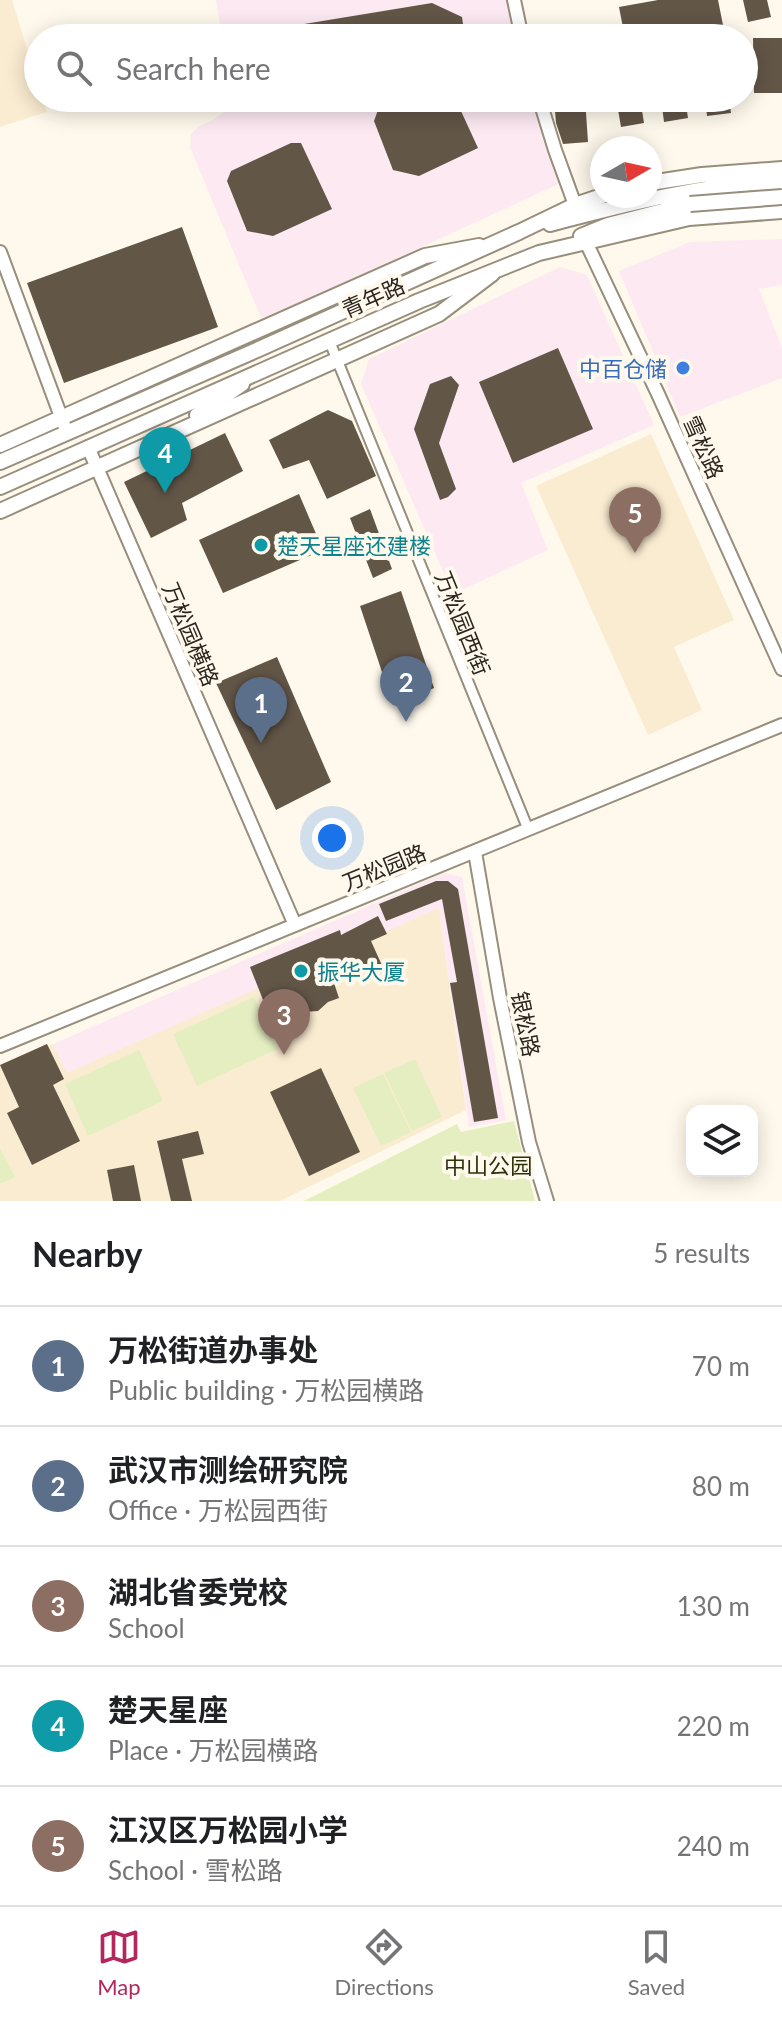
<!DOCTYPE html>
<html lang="en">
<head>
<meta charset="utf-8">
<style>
  body { margin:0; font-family:Lato,"Noto Sans SC",sans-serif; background:#f6f6f6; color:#202124 }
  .controls { position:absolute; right:24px; bottom:24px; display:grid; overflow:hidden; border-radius:16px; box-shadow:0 4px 20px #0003 }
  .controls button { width:72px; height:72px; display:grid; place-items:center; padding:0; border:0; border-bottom:2px solid #e0e0e0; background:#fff; color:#202124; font:40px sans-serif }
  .compass { position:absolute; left:590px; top:136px; width:72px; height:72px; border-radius:50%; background:#fff; box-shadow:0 4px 20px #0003; rotate:81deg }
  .you { position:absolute; left:332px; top:838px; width:28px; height:28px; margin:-20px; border:6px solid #fff; border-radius:50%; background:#1a73e8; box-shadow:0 0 0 12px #1a73e833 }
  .badge { display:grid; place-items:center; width:52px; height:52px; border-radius:50%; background:#b4265c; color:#fff; font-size:26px; font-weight:700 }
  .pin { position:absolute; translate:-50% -66px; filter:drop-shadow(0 2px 4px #0008) }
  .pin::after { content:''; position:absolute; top:42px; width:28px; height:24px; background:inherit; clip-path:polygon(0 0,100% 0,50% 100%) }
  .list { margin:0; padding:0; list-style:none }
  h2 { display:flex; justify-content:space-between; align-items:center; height:104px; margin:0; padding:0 32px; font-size:34px }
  h2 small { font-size:26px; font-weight:400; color:#757577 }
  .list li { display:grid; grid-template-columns:52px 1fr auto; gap:24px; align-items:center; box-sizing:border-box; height:120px; padding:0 32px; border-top:2px solid #e0e0e0 }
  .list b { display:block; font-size:30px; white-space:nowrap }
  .list p { margin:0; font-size:26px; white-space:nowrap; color:#757577 }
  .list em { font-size:26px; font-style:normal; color:#757577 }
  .icon { flex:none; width:44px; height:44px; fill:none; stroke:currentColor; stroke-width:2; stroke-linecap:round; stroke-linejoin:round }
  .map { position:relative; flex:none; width:782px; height:1201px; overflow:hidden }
  .search { position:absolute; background:#fff; box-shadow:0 4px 20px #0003; left:24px; right:24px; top:24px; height:88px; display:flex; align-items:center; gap:20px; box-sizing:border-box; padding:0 28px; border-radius:44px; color:#757577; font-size:30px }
  .sheet { height:704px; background:#fff }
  nav { display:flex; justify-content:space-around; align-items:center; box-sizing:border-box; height:112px; border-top:2px solid #e0e0e0; background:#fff; font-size:22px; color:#757577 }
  nav a { display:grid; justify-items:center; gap:4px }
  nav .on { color:#b4265c }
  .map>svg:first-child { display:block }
  .commercial { fill:#fde9f2 }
  .built { fill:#faecd1 }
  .green { fill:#e4eec0 }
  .building { fill:#625647 }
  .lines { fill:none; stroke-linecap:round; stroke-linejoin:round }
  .minor-casing { stroke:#978e7b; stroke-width:13 }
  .tertiary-casing { stroke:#978e7b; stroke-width:16 }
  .secondary-casing { stroke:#978e7b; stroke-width:18 }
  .primary-casing { stroke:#978e7b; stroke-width:18 }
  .minor { stroke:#fff; stroke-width:9 }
  .tertiary { stroke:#fff; stroke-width:12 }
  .secondary { stroke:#fff; stroke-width:14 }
  .primary { stroke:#fff; stroke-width:14 }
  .primary-bridge-casing { stroke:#978e7b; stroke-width:18; stroke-linecap:butt }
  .primary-bridge { stroke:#fff; stroke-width:14 }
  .shop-dot { fill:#3f7fe0; stroke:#fff9ed; stroke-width:3 }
  .culture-dot { fill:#0f9aa8; stroke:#fff9ed; stroke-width:3 }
  .labels { text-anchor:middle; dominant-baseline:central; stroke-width:8; stroke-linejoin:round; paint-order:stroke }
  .street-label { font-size:22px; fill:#2a261f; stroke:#fff9ed }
  .shop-label { font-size:22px; fill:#366cbe; stroke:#fff9ed; text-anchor:end }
  .culture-label { font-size:22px; fill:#0d838f; stroke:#fff9ed; text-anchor:start }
  .park-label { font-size:22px; fill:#2c3306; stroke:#fff9ed }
</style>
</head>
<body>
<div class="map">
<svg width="782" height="1201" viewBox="0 0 782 1201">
  <rect width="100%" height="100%" fill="#fff9ed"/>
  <path class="commercial" d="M216,0h291l7,38h-292z
    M231,98h300l30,85 -264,121 -36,14 -71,-171 1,-13 8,-8 14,-6 11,-8 6,-8z
    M782,239v46l-23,4 23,59v30l-102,39 -61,-146 71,-29z
    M560,267l27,8 67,150 -133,58 27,67 -95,44 -92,-210 8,-25z
    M444,873l18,4 44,243 -37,7 -30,-218 -373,165 -13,-30z"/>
  <path class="built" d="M0,0h12l26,84v14h4l5,14 -47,15z
    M651,434l83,186 -60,27 28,63 -54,25 -112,-249z
    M439,908l27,202 -186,91h-280v-136l53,-21 14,29z"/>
  <path class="green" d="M254,997l23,52 -80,37 -24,-52z
    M139,1050l24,51 -75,35 -23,-52z
    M415,1059l27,58 -30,14 -28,-58z
    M383,1074l28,58 -30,14 -28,-58z
    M514,1121l21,80h-231l153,-77 4,8z
    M0,1148l15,29 -15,7z"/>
  <path class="building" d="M658,0h60l5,25 -68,13h-30l-6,-31z
    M743,0h24l4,17 -23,5z
    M432,3l30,14 3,21h-215l-1,-5z
    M753,38h29v55h-28z
    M404,98h51l23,50 -59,28 -26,-6 -19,-49 4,-11z
    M554,98h31l3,44 -25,2 -7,-21z
    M616,98h24l4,25 -23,4z
    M661,98h24l3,20 -24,4z
    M705,98h24l2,15 -24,3z
    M291,143h10l31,66 -59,27 -26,-5 -20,-50 4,-10z
    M182,227l36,100 -154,56 -37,-100z
    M558,348l35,81 -80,34 -34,-81z
    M451,376l8,9 -20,58 17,46 -8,8 -8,3 -26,-71 16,-45z
    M328,410l24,11 24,55 -49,23 -18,-39 -26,9 -14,-29z
    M225,433l18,38 -61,32 5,17 -36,18 -27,-56z
    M299,494l24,56 -100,43 -24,-53z
    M370,509l22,60 -19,9 -23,-60z
    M401,591l33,97 -41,17 -33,-99z
    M277,657l54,125 -55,28 -60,-127z
    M436,881h12l10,8 40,229 -24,4 -24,-139 7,-1 -15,-83 -56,22 -7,-17z
    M378,916l9,18 -16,7 14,31 -21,10 -5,-9 -25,10 5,15 -11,4 -10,9 -14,1 -11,4 -6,-14 -20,8 -17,-43 90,-37 1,5z
    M47,1044l17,35 -11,6 27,56 -48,24 -25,-52 12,-6 -19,-42z
    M321,1068l39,84 -51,24 -39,-84z
    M198,1131l6,23 -22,5 10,42h-21l-14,-60z
    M134,1165l7,36h-28l-6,-31z"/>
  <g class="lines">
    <defs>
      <path id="minor" d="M329,340l199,489"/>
      <path id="tertiary" d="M514,0l8,38
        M539,98l16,52 20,55
        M586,242l72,152 124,275
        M0,252l67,181
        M88,447l207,478
        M475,852l25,146 29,144 18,59
        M0,1046l782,-321"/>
      <path id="secondary" d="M197,415l45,-31
        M0,445l425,-189 54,-10
        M0,511l439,-197 53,-40"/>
      <path id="primary" d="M650,183l52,-8 80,-6
        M550,224c76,-20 153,-40 232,-42
        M581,236l27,-11 82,-21
        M0,462l259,-113 260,-117 56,-27 27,-9
        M0,487l419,-186 120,-48 150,-35 93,-7"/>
    </defs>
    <use href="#minor" class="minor-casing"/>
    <use href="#tertiary" class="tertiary-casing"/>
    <use href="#secondary" class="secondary-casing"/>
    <use href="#primary" class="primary-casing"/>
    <use href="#minor" class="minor"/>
    <use href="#tertiary" class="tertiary"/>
    <use href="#secondary" class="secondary"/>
    <use href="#primary" class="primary"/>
    <defs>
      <path id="primary-bridge" d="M690,204l92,-7"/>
    </defs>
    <use href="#primary-bridge" class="primary-bridge-casing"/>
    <use href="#primary-bridge" class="primary-bridge"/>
  </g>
  <circle class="shop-dot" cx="683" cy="368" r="8"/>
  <g class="culture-dot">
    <circle cx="261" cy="545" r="8"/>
    <circle cx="301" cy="971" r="8"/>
  </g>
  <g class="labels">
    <g class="street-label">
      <text transform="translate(373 297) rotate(-24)">青年路</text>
      <text transform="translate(704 447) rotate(66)">雪松路</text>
      <text transform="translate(463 623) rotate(68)">万松园西街</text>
      <text transform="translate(191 634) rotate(67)">万松园横路</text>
      <text transform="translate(384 867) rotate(-22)">万松园路</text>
      <text transform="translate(526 1024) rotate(79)">银松路</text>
    </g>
    <g class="shop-label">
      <text x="667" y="368">中百仓储</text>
    </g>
    <g class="culture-label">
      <text x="277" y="545">楚天星座还建楼</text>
      <text x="317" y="971">振华大厦</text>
    </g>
    <g class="park-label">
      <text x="488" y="1165">中山公园</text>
    </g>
  </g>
</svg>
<div class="controls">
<button><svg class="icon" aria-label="layers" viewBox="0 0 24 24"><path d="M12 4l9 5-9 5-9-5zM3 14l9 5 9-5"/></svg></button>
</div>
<svg class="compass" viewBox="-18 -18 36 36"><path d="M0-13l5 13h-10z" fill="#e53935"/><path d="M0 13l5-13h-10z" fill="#757577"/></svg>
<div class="you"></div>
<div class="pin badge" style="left:261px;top:743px;background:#5c6f8a">1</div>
<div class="pin badge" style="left:406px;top:722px;background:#5c6f8a">2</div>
<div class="pin badge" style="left:284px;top:1055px;background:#8d6e63">3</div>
<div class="pin badge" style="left:165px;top:493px;background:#0f9aa8">4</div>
<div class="pin badge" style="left:635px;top:553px;background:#8d6e63">5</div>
<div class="search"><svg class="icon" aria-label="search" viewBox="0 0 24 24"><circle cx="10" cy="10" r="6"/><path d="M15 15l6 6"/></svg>Search here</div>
</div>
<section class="sheet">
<h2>Nearby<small>5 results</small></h2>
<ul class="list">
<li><span class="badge" style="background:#5c6f8a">1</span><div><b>万松街道办事处</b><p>Public building · 万松园横路</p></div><em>70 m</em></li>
<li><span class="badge" style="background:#5c6f8a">2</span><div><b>武汉市测绘研究院</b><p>Office · 万松园西街</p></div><em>80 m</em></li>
<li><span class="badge" style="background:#8d6e63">3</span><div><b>湖北省委党校</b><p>School</p></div><em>130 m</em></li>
<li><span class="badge" style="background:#0f9aa8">4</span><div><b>楚天星座</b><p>Place · 万松园横路</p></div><em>220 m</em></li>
<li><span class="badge" style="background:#8d6e63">5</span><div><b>江汉区万松园小学</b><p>School · 雪松路</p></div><em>240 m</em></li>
</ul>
</section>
<nav>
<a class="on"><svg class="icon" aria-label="map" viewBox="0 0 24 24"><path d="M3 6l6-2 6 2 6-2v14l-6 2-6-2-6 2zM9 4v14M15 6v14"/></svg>Map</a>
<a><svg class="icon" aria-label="directions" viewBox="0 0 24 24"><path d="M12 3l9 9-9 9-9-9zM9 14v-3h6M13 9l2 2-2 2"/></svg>Directions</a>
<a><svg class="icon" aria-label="saved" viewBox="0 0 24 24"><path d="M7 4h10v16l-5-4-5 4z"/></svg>Saved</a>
</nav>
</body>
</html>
